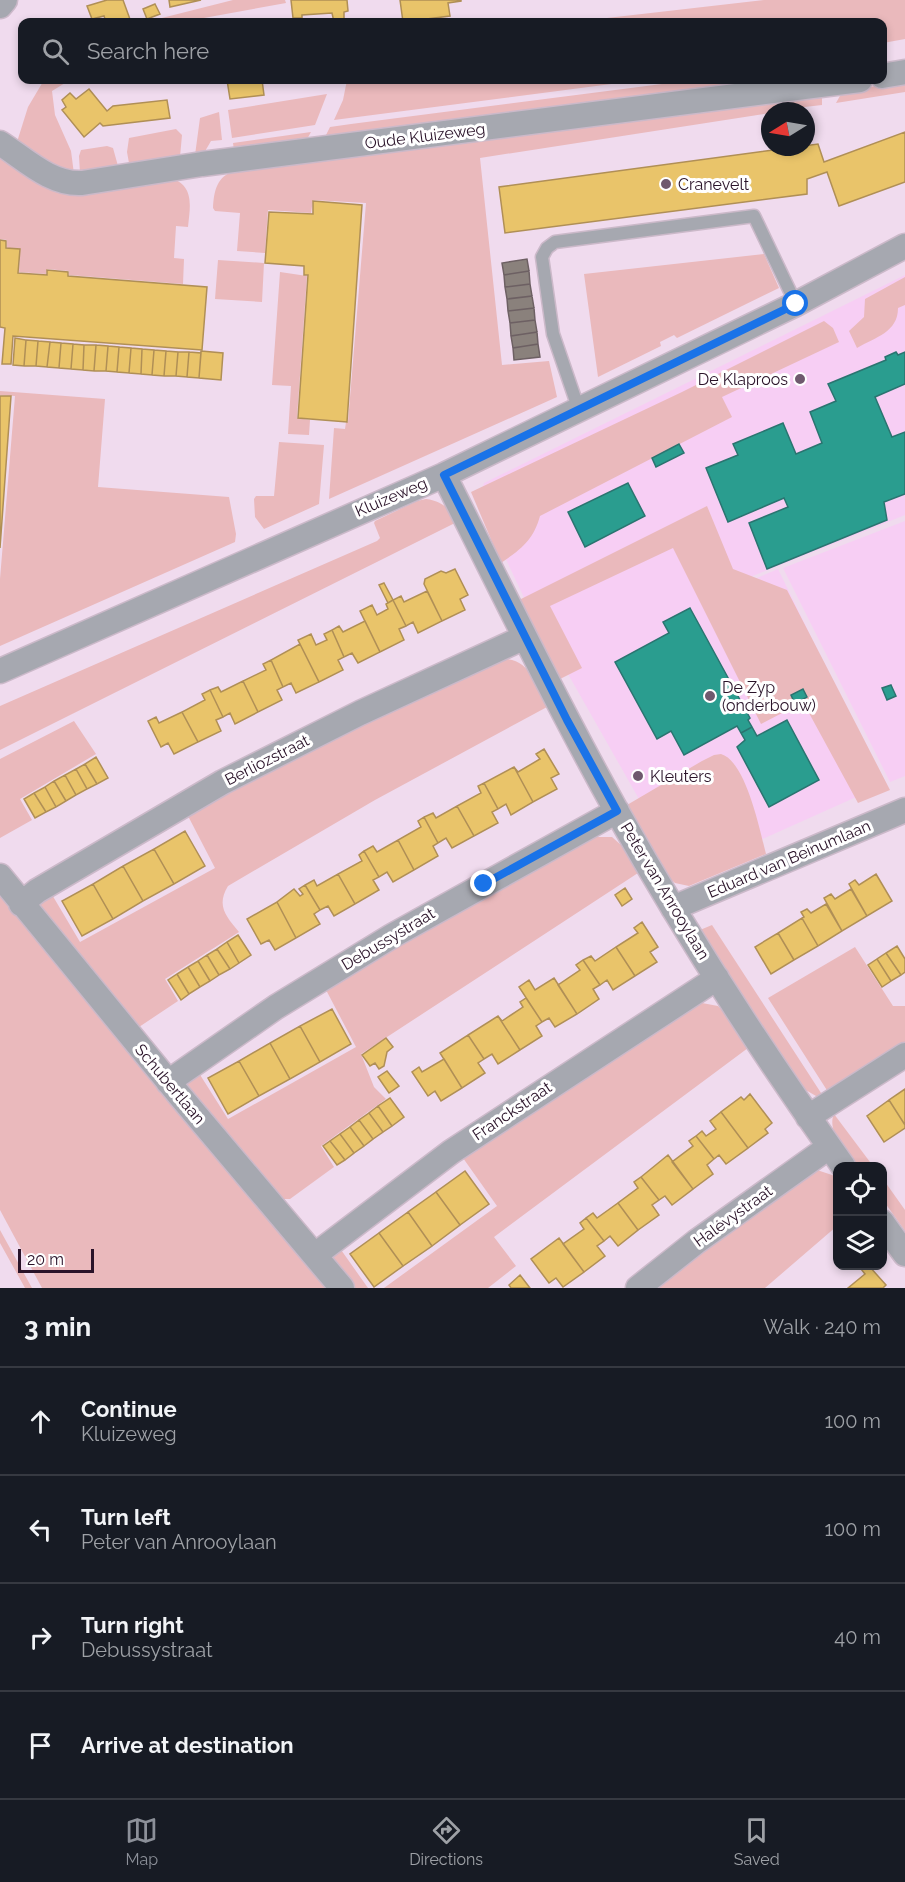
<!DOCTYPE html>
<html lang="en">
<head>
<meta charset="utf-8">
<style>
  body { margin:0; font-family:Raleway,sans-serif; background:#20242c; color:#f1f3f6 }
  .controls { position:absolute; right:18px; bottom:18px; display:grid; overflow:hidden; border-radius:12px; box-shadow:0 3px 9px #0003 }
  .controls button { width:54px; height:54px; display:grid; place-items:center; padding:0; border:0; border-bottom:2px solid #363941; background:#171b24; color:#f1f3f6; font:30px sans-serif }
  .compass { position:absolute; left:761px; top:102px; width:54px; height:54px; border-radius:50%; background:#171b24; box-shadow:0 3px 9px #0003; rotate:259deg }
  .scale { position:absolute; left:18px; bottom:15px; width:76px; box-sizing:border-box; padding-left:6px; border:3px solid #2a1329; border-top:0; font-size:16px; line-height:21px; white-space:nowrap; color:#2a1329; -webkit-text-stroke:4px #fff; paint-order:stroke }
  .stop { position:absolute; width:18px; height:18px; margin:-14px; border:4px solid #1a73e8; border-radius:50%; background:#fff }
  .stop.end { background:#1a73e8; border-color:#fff; box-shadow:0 2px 6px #0008 }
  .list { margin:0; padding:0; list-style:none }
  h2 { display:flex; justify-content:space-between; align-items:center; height:78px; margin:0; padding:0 24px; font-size:26px }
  h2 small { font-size:20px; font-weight:400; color:#9ea1a6 }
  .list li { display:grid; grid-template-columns:39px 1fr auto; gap:18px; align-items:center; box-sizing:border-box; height:108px; padding:0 24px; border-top:2px solid #363941 }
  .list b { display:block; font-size:22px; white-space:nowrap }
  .list p { margin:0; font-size:20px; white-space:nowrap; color:#9ea1a6 }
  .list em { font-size:20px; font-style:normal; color:#9ea1a6 }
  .icon { flex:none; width:33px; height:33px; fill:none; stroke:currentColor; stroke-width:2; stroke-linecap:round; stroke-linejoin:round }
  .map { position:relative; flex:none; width:905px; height:1288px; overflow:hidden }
  .search { position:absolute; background:#171b24; box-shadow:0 3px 9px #0003; left:18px; right:18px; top:18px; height:66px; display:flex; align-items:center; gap:15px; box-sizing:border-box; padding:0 21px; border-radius:12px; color:#9ea1a6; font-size:22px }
  .sheet { height:510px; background:#171b24 }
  nav { display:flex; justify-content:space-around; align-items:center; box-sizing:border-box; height:84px; border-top:2px solid #363941; background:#171b24; font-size:16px; color:#9ea1a6 }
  nav a { display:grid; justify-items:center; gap:3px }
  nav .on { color:#8c9099 }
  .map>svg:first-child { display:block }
  .built { fill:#f7cef4 }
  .green { fill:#eab9bc }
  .homes { fill:#e9c46a; stroke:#b08f56; stroke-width:1.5 }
  .schools { fill:#2a9d8f; stroke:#2a7470; stroke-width:1.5 }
  .industry { fill:#8a817c; stroke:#6d6063; stroke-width:1.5 }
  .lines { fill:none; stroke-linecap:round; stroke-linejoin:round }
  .lane-casing { stroke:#cbb9c9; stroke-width:15 }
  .street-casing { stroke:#cbb9c9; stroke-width:27 }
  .lane { stroke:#a6a8b0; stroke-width:12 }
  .street { stroke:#a6a8b0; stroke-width:24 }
  .route { stroke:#1a73e8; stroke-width:8 }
  .poi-dot { fill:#6f596e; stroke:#fff; stroke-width:2 }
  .labels { text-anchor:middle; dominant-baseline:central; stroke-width:6; stroke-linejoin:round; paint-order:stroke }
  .street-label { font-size:16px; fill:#2a1329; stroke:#fff }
  .poi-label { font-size:16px; fill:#2a1329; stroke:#fff; text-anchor:start }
</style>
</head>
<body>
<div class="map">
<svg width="905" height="1288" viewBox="0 0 905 1288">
  <rect width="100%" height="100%" fill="#f0dbee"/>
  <path class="built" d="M905,275v240l-185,74 -30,-60 -163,75 -48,-102 5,-19z
    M905,521v255l-15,6 -107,-214z
    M688,533l29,62 61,-26 105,216 -190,85 -16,-4 -147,-259z"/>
  <path class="green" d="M233,0h52l1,3 -104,19h-36z
    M764,0h141v39l-22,4 -1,-21h-310z
    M44,80h26l-18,11 3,24 16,36 3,23 -10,-1 -47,-31 11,-35z
    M347,80h295l-308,40 9,-20z
    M693,80h98l-467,59 6,-12 21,-3z
    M905,81v11l-69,11 5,-9 5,-3z
    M327,94l-12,31 -83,13 -4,-28z
    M822,95v10l-52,6v2l-290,45 22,207 47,-4 8,36 -228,102 5,-71 11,1 1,-7h2l18,-219 -53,-3 -2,13 -43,-3 -3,43 -28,-2 3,-38 -25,-2 -2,-3c1,-16 3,-29 18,-36z
    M219,112l3,28 -11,1 -7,12 -9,2 5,-37z
    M176,129l6,6 -2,22 -51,6 -2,-11 2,-14z
    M311,132l-5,9 -72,9 -1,-7z
    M107,146l6,2 5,18 -38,7 -1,-17 2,-6z
    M0,155l38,24 133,-1c24,8 19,29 17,49l-12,-1 -2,32 10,1 -1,25 -114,-9v-4l-22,-2 -1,5 -27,-2 1,-23 -13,-1v-8l-7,-1z
    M764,254l15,34 -102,50 -3,-3 -14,7 1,4 -63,31 -14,-103z
    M218,260l46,3 -2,39 -47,-3z
    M280,272l27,4 -10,142 13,2 -1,15 -21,-1 3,-48 -19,-1z
    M905,277v28l-7,3c0,24 -22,29 -41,40l-8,-17 15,-14 1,-18z
    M824,321l9,7 6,14 -117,55 10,20 -192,99c-7,25 -19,33 -39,47l-30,-71 211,-100z
    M0,391l105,8 -7,88 131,10 7,37 -1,8 -235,104v-67l15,-183 -15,-1z
    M279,442l45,3 -5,59 -55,25 -9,-12 -1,-18 2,-3h18z
    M426,499c16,2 23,9 31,23l-457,228v-44l377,-165 3,-3 -6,-15 1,-2 42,-20z
    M707,506l26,63 54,21 103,200 -32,13 -55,-101 -42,22 -88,-176 -123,58 32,62 -24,12 -39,-80z
    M503,659c27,-1 33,27 44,48l-172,93 -147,86c-12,20 -2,30 11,46l-74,47 13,22 -42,28 -99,-119 2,-10 12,-7 29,49 135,-74 -28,-54 176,-92z
    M74,721l22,33 -76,45 12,21 -32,18v-79z
    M721,754c25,7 39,77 45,100l-77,32 -14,-3 -7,-6 -41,-72 75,-44 12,-6z
    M594,837h18l9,8 17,28 -277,181 13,33 12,12 -65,47 13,21 -44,32h-10l-96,-112 1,-6 12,-11 31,49 128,-72 -31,-59 70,-43z
    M0,890l336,398h-294l-42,-78z
    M712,925l111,171h-7l-12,-7 -104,-159z
    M855,947l38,59h12v39l-75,50 -62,-97z
    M702,1003l16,3 6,6 24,36 -254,189 22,29 -28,22h-104l113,-82 -34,-48 229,-151z
    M834,1114l39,52h-15c-10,-14 -32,-34 -24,-52z
    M817,1170l18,6 2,3v47l-72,62h-109l151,-113z
    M883,1179l22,31v21l-22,-31z
    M0,1230l32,58h-7l-25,-45z
    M339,1247l29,41h-16l-23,-33z"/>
  <path class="homes" d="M107,0h16l8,22h-25l-2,-6 -12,3 -5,-13z
    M169,0h32l-31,7z
    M291,0h56l1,11 -4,1v10h-10l-2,-9 -30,2v3h-9z
    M400,0h61v1l-13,2 2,13 -47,6z
    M155,4l5,10 -13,5 -4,-10z
    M227,80h35l2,15 -34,4z
    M89,89l18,22 6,-5 54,-6 3,18 -67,8 -3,-3 -16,14 -22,-27 4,-3 -4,-7 8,-7 6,6z
    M905,132v50l-66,24 -12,-34 -20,7v15l-302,39 -6,-46 319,-43 6,18z
    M313,201l49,4 -15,217 -49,-4 10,-143h-4v-9l-39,-3 4,-51 44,2z
    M0,240l6,1v7l14,1 -2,24 29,2v-5l21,2v4l139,11 -5,63 -189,-14 -2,28h-9l3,-36 -5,-1z
    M15,338l11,2 -2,26 -11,-1z
    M26,340l12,1 -2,25h-12z
    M38,341l12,1 -3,25 -11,-1z
    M50,342l11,1 -2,25 -12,-1z
    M61,343l12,1 -2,25 -12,-1z
    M73,344l11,1 -1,25 -12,-1z
    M84,345h12l-2,26 -11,-1z
    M96,345l12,1 -2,25h-12z
    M108,346l11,1 -2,25 -11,-1z
    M119,347l12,1 -2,25 -12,-1z
    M131,348l11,1 -1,25 -12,-1z
    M142,349l12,1 -2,25 -11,-1z
    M154,350l12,1 -2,25 -12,-1z
    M166,351l12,1 -2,24h-12z
    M201,351l22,2 -2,27 -22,-2z
    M178,352h11l-2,25 -11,-1z
    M189,352l12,1 -2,25 -12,-1z
    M0,396h11l-11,152z
    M455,569l13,26 -8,4 5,11 -23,11 -18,-37 1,-5 16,-8 5,2z
    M384,583l9,17 -5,3 -9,-18z
    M427,591l15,30 -24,12 -5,-11 -7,4 -13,-26 8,-4 3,6z
    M393,600l13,26 -7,3 5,11 -24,12 -20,-41 12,-6 5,10 11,-6 -2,-5z
    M365,621l15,31 -22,11 -6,-10 -8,4 -12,-27 7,-4 4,6z
    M332,630l12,27 -6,3 5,10 -24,12 -21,-42 13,-6 5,11 11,-5 -3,-6z
    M300,644l19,38 -23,11 -5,-10 -8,4 -12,-27z
    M271,660l12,27 -6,3 5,10 -24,12 -15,-31 23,-11 -3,-6z
    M243,681l15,31 -23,12 -5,-11 -7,4 -13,-27 8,-3 3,5z
    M210,690l13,27 -7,3 5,11 -23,11 -16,-30 23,-12 -3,-6z
    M182,712l16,30 -24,12 -6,-11 -7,4 -13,-26 8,-4 3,6z
    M544,749l15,25 -8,4 6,11 -24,13 -19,-35 4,5 22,-13 -4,-5z
    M96,757l12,21 -11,6 -12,-20z
    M85,764l12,20 -10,5 -11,-20z
    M514,767l19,35 -22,13 -5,-11 -8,5 -14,-26z
    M76,769l11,20 -11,6 -11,-20z
    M65,775l11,20 -10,6 -12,-20z
    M54,781l12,20 -10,6 -11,-20z
    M484,783l14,26 -6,3 6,11 -24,13 -17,-30 24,-13 -3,-7z
    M45,787l11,20 -10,5 -12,-19z
    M34,793l12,19 -11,6 -11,-19z
    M457,806l17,30 -22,12 -6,-10 -8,5 -14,-26 9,-4 3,5z
    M424,817l14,26 -5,3 5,10 -24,14 -16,-30 23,-13 -3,-6z
    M185,831l20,35 -31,18 -20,-35z
    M398,840l16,30 -21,12 -6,-10 -8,5 -15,-26 9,-5 4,6z
    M154,849l20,35 -31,17 -20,-35z
    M364,851l15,26 -6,3 6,10 -24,14 -17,-30 24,-13 -3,-6z
    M123,866l20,35 -30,18 -20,-35z
    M338,874l17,30 -21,12 -6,-10 -8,4 -15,-25 9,-5 3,6z
    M876,874l16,27 -25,15 -18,-32 6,-4 4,5z
    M93,884l20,35 -31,17 -20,-35z
    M305,885l15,25 -6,4 6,10 -24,14 -19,-36 17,-13 6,7 3,-2 -4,-5z
    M625,888l7,11 -10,7 -7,-11z
    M851,889l16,27 -25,15 -18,-33 7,-4 4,5z
    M277,902l19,36 -21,12 -6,-10 -8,4 -14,-25z
    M826,904l16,27 -24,15 -16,-28 2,-1 -3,-5 6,-3 4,4z
    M802,918l16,28 -24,14 -16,-27z
    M642,922l16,25 -8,5 7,10 -22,14 -19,-29 22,-14 -4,-5z
    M778,933l16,27 -23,14 -16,-27z
    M238,935l13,20 -12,8 -12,-21z
    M227,942l12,21 -9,6 -13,-20z
    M897,946l8,13v13l-4,3 -15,-22z
    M616,947l19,29 -22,14 -6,-10 -7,5 -17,-25 8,-4 4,5z
    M217,949l13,20 -11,6 -12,-20z
    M886,953l15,22 -10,6 -14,-22z
    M207,955l12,20 -9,6 -12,-20z
    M877,959l14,22 -9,6 -14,-22z
    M583,960l17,25 -7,4 6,10 -22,15 -19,-29 22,-15 -4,-5z
    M198,961l12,20 -10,6 -12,-20z
    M188,967l12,20 -11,7 -12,-20z
    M177,974l12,20 -8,6 -13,-20z
    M554,978l23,36 -22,13 -6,-9 -7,4 -23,-35 10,-7 6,10z
    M526,998l16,24 -6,4 6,10 -22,14 -22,-34 4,5 21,-14 -3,-5z
    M332,1009l19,35 -31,18 -20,-36z
    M498,1016l22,34 -22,14 -6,-10 -8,5 -16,-24z
    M300,1026l20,36 -30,17 -20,-36z
    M468,1035l16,24 -6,4 7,10 -23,15 -22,-35z
    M386,1038l7,9 -6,5 -3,14 -5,3 -4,-6 -5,3 -8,-11z
    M270,1043l20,36 -31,17 -20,-35z
    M444,1059l18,29 -21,13 -6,-10 -7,5 -16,-24 7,-5 3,5z
    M239,1061l20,35 -31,18 -20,-36z
    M387,1071l12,15 -10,7 -11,-16z
    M905,1089v36l-16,-25z
    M750,1094l22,29 -7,6 3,4 -20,15 -27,-36 20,-15 3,3z
    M390,1098l14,19 -12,9 -14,-20z
    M889,1100l16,25v3l-21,14 -17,-26z
    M378,1106l14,20 -9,6 -14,-19z
    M721,1112l27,36 -22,16 -7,-9 -5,4 -18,-23 6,-5 4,5 10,-7 -6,-8z
    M369,1113l14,19 -10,7 -14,-19z
    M359,1120l14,19 -9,7 -14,-19z
    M350,1127l14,19 -10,7 -14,-19z
    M340,1134l14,19 -9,7 -15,-19z
    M696,1136l18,23 -7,6 6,9 -20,15 -21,-27 21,-16 -4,-5z
    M330,1141l15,19 -8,5 -14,-19z
    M668,1155l25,34 -21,16 -7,-9 -6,4 -18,-23z
    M465,1171l24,33 -29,21 -24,-33z
    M641,1177l18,23 -7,5 7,10 -21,15 -20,-27 20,-15 -4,-6z
    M436,1192l24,33 -28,21 -24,-34z
    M618,1203l20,27 -20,16 -8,-10 -6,5 -18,-23 7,-5 4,5z
    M408,1212l24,34 -29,20 -24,-33z
    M586,1218l18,23 -7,5 8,10 -21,16 -21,-28 21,-15 -4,-6z
    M379,1233l24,33 -29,21 -24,-33z
    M559,1238l25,34 -21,15 -7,-9 -7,5 -18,-24z
    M865,1266h4l17,19 -3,3h-35l17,-14 -4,-5z
    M520,1275l10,13h-19l-2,-3z"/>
  <path class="schools" d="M896,352l2,3 7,-3v32l-30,13 17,40 13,-5v62l-21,8 3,18 -120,49 -18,-46 39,-16 -4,-9 -56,24 -22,-54 32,-13 -5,-11 50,-21 13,31 26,-11 -12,-31 26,-11 -8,-17 58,-24 -1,-3z
    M679,444l5,9 -28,14 -4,-9z
    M628,483l17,33 -60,31 -17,-35z
    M690,608l60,110 -2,2 4,7 -11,6 -4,-7 -53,29 -13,-24 -14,8 -42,-77 54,-29 -6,-11z
    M891,685l5,11 -9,4 -5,-12z
    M803,689l4,8 -12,7 -4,-9z
    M787,720l32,60 -50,27 -32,-60 8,-7 -4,-7 11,-6 5,9z"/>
  <path class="industry" d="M527,259l2,12 -25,4 -2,-12z
    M529,271l1,13 -25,3 -1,-12z
    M530,284l2,12 -25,3 -2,-12z
    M532,296l2,12 -26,3 -1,-12z
    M534,308l1,12 -25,3 -2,-12z
    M535,320l2,12 -26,4 -1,-13z
    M537,332l1,12 -25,4 -2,-12z
    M538,344l2,13 -26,3 -1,-12z"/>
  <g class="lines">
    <defs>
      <path id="lane" d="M579,410l-26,-76 -11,-77 5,-9 8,-6 199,-26 42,88"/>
      <path id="street" d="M0,6l5,-6
        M882,76l23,-4
        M0,143c25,16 51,42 82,40l120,-19 658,-84
        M444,475c56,112 111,225 172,335 69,123 146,242 227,356
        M0,671l444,-196 352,-171 109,-58
        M0,876l180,220 162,192
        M21,904l16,-13 186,-109 137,-69 165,-76
        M673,908l232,-98
        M168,1082l108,-75 116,-71 225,-125
        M808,1117l97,-62
        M882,1222l23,32
        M315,1255l136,-103 266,-174
        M638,1288l58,-46 133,-95"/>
    </defs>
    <use href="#lane" class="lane-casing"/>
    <use href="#street" class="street-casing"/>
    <use href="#lane" class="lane"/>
    <use href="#street" class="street"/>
  </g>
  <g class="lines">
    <path class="route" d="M484,884l133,-73 -50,-91 -123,-245 352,-171"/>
  </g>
  <g class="poi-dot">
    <circle cx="666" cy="184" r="6"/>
    <circle cx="800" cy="379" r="6"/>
    <circle cx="710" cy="696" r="6"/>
    <circle cx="638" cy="776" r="6"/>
  </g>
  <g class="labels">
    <g class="street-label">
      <text transform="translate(425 136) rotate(-7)">Oude Kluizeweg</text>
      <text transform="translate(391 497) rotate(-23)">Kluizeweg</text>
      <text transform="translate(267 760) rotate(-27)">Berliozstraat</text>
      <text transform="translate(789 859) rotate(-23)">Eduard van Beinumlaan</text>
      <text transform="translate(665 891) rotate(59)">Peter van Anrooylaan</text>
      <text transform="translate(388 939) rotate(-31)">Debussystraat</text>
      <text transform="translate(170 1084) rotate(50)">Schubertlaan</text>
      <text transform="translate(512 1111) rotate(-34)">Franckstraat</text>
      <text transform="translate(733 1216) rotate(-36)">Halévystraat</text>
    </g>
    <g class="poi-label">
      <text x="678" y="184">Cranevelt</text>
      <text x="788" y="379" text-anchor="end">De Klaproos</text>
      <text x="722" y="687">De Zyp<tspan x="722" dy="18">(onderbouw)</tspan></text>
      <text x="650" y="776">Kleuters</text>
    </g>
  </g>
</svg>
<div class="controls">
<button><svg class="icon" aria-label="locate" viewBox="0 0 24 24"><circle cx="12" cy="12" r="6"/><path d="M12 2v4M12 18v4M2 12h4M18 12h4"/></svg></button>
<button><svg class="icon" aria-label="layers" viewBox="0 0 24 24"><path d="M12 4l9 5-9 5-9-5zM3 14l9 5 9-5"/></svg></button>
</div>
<svg class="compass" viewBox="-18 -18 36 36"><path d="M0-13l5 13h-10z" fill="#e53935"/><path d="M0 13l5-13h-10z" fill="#9ea1a6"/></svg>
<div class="scale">20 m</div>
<div class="stop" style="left:796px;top:304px"></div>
<div class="stop end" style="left:484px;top:884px"></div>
<div class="search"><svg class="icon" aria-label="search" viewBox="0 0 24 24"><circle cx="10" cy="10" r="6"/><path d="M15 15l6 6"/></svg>Search here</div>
</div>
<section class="sheet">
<h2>3 min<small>Walk · 240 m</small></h2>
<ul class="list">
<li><svg class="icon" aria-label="ahead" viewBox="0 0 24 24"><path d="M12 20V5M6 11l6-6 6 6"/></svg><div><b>Continue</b><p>Kluizeweg</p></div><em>100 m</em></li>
<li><svg class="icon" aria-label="left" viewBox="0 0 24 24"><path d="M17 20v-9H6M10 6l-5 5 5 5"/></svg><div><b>Turn left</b><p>Peter van Anrooylaan</p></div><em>100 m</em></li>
<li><svg class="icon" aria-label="right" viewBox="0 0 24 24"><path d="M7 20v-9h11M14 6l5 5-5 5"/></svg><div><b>Turn right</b><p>Debussystraat</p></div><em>40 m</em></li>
<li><svg class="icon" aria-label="arrive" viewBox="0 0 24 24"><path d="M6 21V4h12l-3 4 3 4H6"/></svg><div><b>Arrive at destination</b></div></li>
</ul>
</section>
<nav>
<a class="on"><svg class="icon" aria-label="map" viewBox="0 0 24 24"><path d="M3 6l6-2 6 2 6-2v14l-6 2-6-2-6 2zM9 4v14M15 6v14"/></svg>Map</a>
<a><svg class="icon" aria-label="directions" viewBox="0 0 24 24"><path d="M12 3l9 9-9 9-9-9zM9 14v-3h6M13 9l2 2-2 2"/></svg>Directions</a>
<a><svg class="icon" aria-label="saved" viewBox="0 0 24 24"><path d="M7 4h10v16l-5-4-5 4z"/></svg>Saved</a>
</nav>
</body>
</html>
